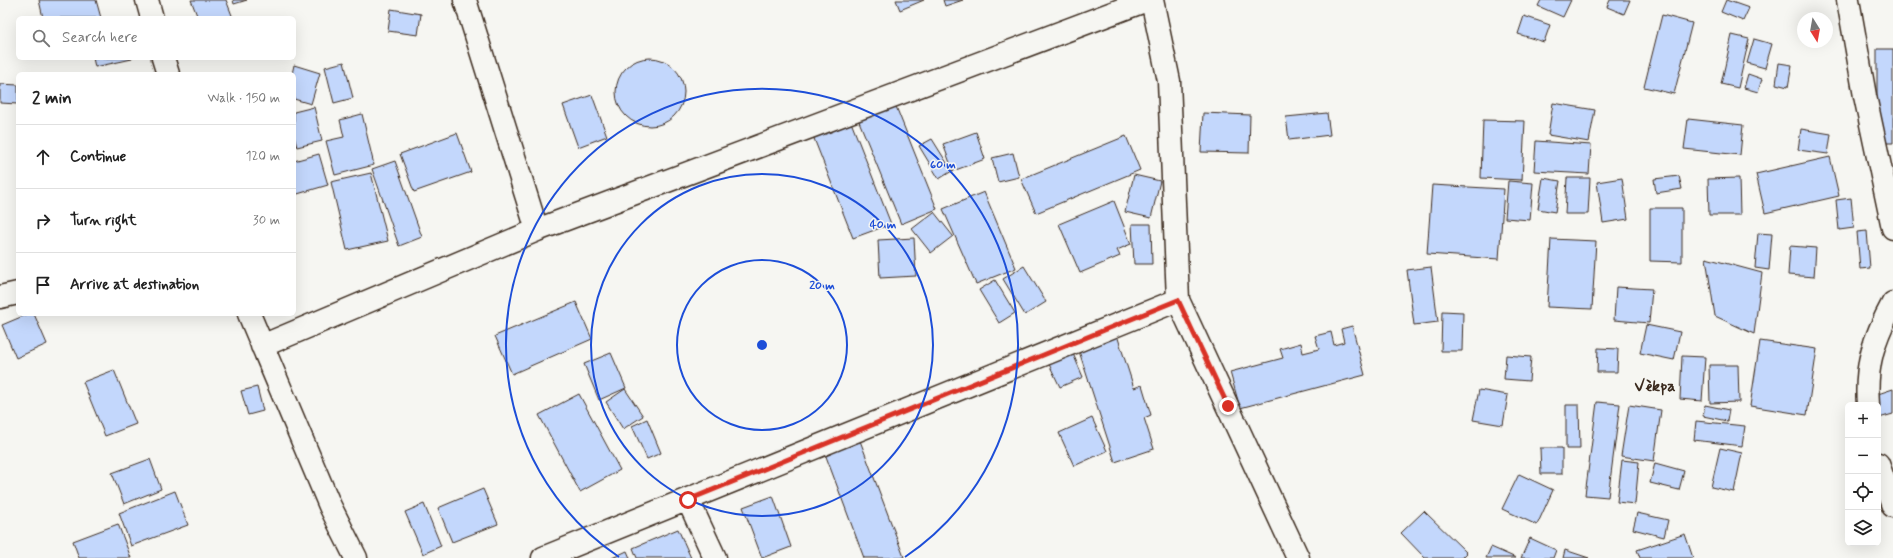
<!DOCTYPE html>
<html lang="en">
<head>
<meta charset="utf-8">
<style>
  body { margin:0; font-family:Mynerve,sans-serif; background:#f6f6f6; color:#222 }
  .controls { position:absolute; right:12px; bottom:12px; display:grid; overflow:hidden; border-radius:6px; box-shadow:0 4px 16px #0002 }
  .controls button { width:36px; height:36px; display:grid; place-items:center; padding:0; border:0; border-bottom:1px solid #e0e0e0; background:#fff; color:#222; font:20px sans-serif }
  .compass { position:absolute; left:1797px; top:12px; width:36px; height:36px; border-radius:50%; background:#fff; box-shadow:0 4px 16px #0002; rotate:169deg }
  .stop { position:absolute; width:12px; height:12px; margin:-9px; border:3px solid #d93025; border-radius:50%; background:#fff }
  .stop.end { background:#d93025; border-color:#fff; box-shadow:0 1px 4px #0008 }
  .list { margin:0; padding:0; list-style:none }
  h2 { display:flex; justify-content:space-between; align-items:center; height:52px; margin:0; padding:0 16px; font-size:17px }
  h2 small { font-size:13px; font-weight:400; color:#767676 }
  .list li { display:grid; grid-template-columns:26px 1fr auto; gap:12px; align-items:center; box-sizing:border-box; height:64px; padding:0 16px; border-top:1px solid #e0e0e0 }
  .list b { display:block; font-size:15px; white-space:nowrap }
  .list em { font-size:13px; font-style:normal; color:#767676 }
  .icon { flex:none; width:22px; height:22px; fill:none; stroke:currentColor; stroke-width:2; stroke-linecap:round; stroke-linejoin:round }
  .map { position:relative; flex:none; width:1893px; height:558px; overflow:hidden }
  .search { position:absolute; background:#fff; box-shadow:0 4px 16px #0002; left:16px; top:16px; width:280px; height:44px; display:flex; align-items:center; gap:10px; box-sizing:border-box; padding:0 14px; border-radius:6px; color:#767676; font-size:15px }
  .panel { position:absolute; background:#fff; box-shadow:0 4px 16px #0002; left:16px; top:72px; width:280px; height:244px; border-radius:6px }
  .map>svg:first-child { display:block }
  .building { fill:#c3d7fc; stroke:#3b2a1e }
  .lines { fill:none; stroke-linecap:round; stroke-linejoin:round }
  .minor-casing { stroke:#3b2a1e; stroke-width:25 }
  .minor { stroke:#f6f6f2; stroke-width:22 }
  .route { stroke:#d93025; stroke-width:5 }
  .ring { fill:none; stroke:#1d4ed8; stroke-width:2 }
  .labels { text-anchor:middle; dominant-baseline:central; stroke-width:3; stroke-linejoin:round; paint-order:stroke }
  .quarter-label { font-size:16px; font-weight:bold; fill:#3b2a1e; stroke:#f6f6f2 }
  .centre { fill:#1d4ed8; stroke:#f6f6f2; stroke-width:2 }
  .ring-label { font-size:12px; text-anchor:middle; font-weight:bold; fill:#1d4ed8; stroke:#f6f6f2; stroke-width:3; stroke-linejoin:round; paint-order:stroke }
</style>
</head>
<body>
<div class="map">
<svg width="1893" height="558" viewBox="0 0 1893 558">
  <rect width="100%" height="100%" fill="#f6f6f2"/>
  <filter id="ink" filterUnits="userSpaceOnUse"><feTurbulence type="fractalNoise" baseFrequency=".025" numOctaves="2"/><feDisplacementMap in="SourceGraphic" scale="8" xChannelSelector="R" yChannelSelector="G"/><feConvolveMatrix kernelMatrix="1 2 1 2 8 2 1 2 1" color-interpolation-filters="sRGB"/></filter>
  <g filter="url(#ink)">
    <path class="building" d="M39,0h57l5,18h-58z
      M191,0h35l7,18h-35z
      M233,0h14l-13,4z
      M896,0h28l-24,10z
      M943,0h20l-18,6z
      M1541,0h30l-8,17 -25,-11z
      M1610,0h20l-6,14 -17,-7z
      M1726,0l23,8 -6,13 -22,-9z
      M391,9l30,5 -3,21 -30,-4z
      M1662,15l30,8 -18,71 -30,-7z
      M1524,16l26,9 -6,17 -26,-8z
      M1732,35l17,4 -11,49 -17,-4z
      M1754,39l18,5 -7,24 -18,-5z
      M1877,49h16v94h-16z
      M93,58h39v1l-37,8z
      M616 92a34 34 0 1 1 68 0a34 34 0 1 1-68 0Z
      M344,62l9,36 -19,5 -9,-36z
      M1779,63l13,2 -4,22 -12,-3z
      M294,65l26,8 -9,31 -17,-5v-25h-2z
      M1748,74l14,5 -4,13 -14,-4z
      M0,84l18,1v19l-18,-1z
      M592,95l15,41 -29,11 -15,-42z
      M893,99l44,110 -36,15 -45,-110z
      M1553,103l42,7 -6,32 -41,-7z
      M314,107l8,34 -25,6 -3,-11v-24z
      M1203,113l47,2 -1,38 -48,-1z
      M1327,113l3,22 -41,5 -3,-23z
      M362,114l12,51 -39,10 -9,-34 18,-4 -4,-17z
      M849,117l42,107 -38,14 -42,-107z
      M1688,119l55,6 -3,30 -56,-6z
      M1483,120l42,1 -3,59 -41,-2z
      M1801,129l30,5 -3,20 -30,-4z
      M976,132l9,27 -32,12 -10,-27z
      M457,133l14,39 -57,20 -14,-38z
      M1126,136l14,34 -104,43 -15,-34z
      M932,139l20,32 -13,8 -20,-33z
      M1536,141l55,4 -2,29 -55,-3z
      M1013,153l6,24 -21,5 -6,-24z
      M319,154l9,31 -34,10v-34z
      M1830,157l9,39 -74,17 -9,-39z
      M395,161l27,76 -23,9 -27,-77z
      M371,173l17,68 -41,9 -16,-68z
      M1134,175l26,6 -9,37 -26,-6z
      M1679,176l3,13 -26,4 -2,-14z
      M1543,178l17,3 -5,31 -17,-3z
      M1567,178h23l-2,36h-23z
      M1622,178l6,41 -25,4 -6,-41z
      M1739,178l1,37h-31l-1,-36z
      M1508,181l25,2 -3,37 -25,-2z
      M1432,185l72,4 -5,70 -72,-5z
      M984,192l32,76 -40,16 -33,-75z
      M1851,198l3,30 -15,2 -3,-30z
      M1114,201l17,43 -14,6 3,6 -40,17 -21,-49z
      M1650,208h32v54l-32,-1z
      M934,212l19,24 -22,17 -19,-24z
      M1132,224h19l1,40h-18z
      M1867,231l3,37 -10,1 -3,-37z
      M1758,233l14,1 -3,36 -14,-2z
      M914,238l2,38 -36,2 -2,-38z
      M1551,239l45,2 -4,68 -45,-2z
      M1790,246l26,2 -2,29 -26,-2z
      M1706,258l56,15 -8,61 -39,-18z
      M1024,266l22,36 -21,13 -22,-36z
      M1431,267l7,55 -24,3 -7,-55z
      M995,280l20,33 -16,10 -20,-33z
      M1616,287l36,2 -3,34 -35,-3z
      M576,302l16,37 -80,35 -17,-38z
      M1442,311l21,1 -1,39h-21z
      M28,314h6l13,30 -31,14 -14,-33z
      M1646,325l34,7 -6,28 -34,-7z
      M1352,326l13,49 -125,33 -10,-36 53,-14 -3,-9 21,-6 2,10 16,-4 -4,-13 16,-4 3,13 10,-3 -3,-13z
      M1116,332l18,56 8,-3 9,30 -7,3 10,31 -39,13 -38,-117z
      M1760,341l57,8 -10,66 -57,-9z
      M1598,348l20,1 -1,23h-20z
      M1071,349l12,28 -23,10 -13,-27z
      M611,353l15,35 -27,12 -15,-36z
      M1506,355l25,2 -2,24 -25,-2z
      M1682,356l23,1 -3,44 -22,-2z
      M1709,365h29l1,37 -29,1z
      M114,370l22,54 -31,12 -22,-54z
      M257,387l6,24 -15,4 -7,-24z
      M625,389l18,27 -20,13 -17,-27z
      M1893,389v25l-14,4 -1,-13 -6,-9z
      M1479,390l29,5 -5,30 -30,-5z
      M579,394l41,76 -40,22 -41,-77z
      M1597,402l23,2 -12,93 -23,-2z
      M1566,405h13l1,44h-14z
      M1629,405l32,5 -7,51 -33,-5z
      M1705,405l24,5 -2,11 -24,-5z
      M1092,418l15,33 -33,15 -15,-33z
      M647,419l14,34 -14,6 -15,-33z
      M1696,421l49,5 -3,20 -48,-6z
      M859,438l45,119 -4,1h-36l-40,-107z
      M1540,448h22v26h-21z
      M1720,448l22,5 -8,39 -23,-5z
      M150,459l11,30 -37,15 -12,-31z
      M1622,460l17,2 -4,42 -18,-2z
      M1655,463l29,8 -5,19 -29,-7z
      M1519,474l34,16 -16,35 -35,-16z
      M483,489l15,35 -46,18 -14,-34z
      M175,491l13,34 -57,21 -12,-33z
      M773,496l18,51 -29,11 -19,-51z
      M424,504l17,42 -18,8 -18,-42z
      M1424,511l43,42 -5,5h-37l-24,-25z
      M1637,513l31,7 -4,17 -31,-8z
      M118,524l13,34h-52l-6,-17z
      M678,529l13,29h-54l-4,-10z
      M1685,534l8,24h-53l-3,-8z
      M1530,538l26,12 -3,8h-32z
      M1491,547l25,11h-30z
      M1565,550l24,8h-26z
      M627,551l3,7h-18z"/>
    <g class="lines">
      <defs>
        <path id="minor" d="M147,0l5,18
          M465,0l72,230
          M1152,0l17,81 9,219 120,258
          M1848,0l17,96 28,132
          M163,58l5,16
          M0,297l18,-4
          M249,314l81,192 26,52
          M262,346l275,-116 610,-230
          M1868,405c-3,-41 6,-67 25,-102
          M1878,464l15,42
          M688,500l27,58
          M543,558l635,-258"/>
      </defs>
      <use href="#minor" class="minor-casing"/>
      <use href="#minor" class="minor"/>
    </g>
  </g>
  <g class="lines" filter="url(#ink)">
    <path class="route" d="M688,500l490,-200 50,106"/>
  </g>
  <g class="ring">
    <circle cx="762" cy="345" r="85"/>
    <circle cx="762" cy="345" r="171"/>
    <path d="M619 557A256 256 0 1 1 905 557"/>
  </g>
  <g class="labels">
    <g class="quarter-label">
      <text x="1655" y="386">Vèkpa</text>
    </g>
  </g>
  <circle cx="762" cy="345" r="6" class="centre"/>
  <g class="ring-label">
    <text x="943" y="168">60 m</text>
    <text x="883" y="228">40 m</text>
    <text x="822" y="289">20 m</text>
  </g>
</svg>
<div class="controls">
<button>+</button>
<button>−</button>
<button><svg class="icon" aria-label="locate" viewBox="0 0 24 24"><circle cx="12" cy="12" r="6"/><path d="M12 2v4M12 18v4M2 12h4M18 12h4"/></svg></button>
<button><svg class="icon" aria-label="layers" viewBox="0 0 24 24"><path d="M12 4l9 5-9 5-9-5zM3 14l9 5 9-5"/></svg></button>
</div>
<svg class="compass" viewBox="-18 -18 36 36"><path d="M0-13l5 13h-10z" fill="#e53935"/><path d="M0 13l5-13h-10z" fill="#767676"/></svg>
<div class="stop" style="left:688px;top:500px"></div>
<div class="stop end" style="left:1228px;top:406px"></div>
<div class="search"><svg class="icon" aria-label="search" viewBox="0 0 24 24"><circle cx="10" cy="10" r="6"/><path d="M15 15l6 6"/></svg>Search here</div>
<section class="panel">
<h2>2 min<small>Walk · 150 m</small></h2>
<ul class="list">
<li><svg class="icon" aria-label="ahead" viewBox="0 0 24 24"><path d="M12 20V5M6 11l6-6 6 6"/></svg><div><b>Continue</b></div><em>120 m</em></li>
<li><svg class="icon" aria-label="right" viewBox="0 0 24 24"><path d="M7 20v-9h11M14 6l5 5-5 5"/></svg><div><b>Turn right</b></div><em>30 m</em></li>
<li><svg class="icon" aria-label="arrive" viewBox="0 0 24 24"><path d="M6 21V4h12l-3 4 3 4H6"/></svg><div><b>Arrive at destination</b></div></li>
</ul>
</section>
</div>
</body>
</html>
